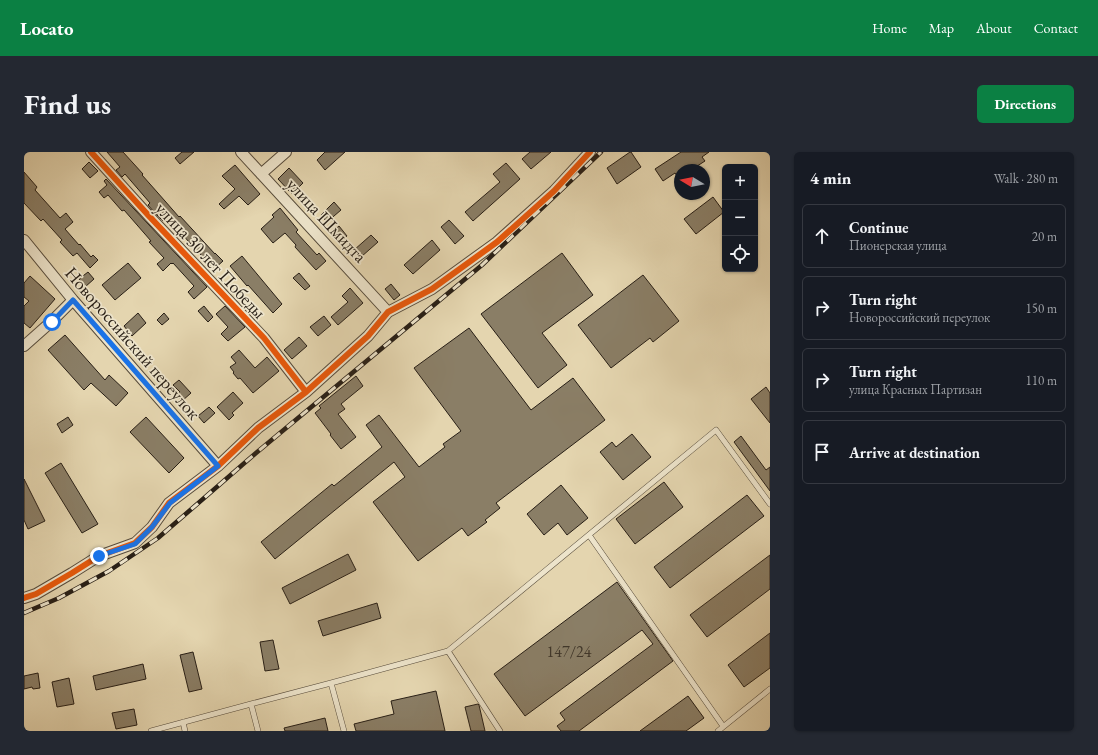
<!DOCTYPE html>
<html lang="en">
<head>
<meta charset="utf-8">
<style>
  body { margin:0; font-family:"EB Garamond",serif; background:#242831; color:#f1f3f6 }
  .controls { position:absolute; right:12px; top:12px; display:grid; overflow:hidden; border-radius:6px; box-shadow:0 1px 3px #0004 }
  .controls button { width:36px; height:36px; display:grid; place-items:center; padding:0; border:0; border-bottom:1px solid #363941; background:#171b24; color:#f1f3f6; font:20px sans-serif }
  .compass { position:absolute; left:650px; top:12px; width:36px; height:36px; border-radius:50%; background:#171b24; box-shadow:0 1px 3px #0004; rotate:280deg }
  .stop { position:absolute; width:12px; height:12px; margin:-9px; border:3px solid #1a73e8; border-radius:50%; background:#fff }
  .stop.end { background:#1a73e8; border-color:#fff; box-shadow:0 1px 4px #0008 }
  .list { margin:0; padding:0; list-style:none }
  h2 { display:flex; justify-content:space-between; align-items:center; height:52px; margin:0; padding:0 16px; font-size:17px }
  h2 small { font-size:13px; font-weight:400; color:#9ea1a6 }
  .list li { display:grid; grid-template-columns:26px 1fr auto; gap:12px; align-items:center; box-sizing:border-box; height:64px; margin:0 8px 8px; padding:0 8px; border:1px solid #363941; border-radius:6px }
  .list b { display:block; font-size:15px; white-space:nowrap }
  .list p { margin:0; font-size:13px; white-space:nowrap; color:#9ea1a6 }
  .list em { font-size:13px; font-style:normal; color:#9ea1a6 }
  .icon { flex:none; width:22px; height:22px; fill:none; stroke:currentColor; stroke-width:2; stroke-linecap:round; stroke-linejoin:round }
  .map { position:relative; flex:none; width:746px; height:579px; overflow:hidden; border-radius:6px }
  header { display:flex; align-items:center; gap:24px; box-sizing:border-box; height:56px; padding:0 20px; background:#0b8043; color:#fff }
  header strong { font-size:19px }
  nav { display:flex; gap:22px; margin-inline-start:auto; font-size:14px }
  .intro { display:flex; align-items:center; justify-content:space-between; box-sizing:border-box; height:96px; padding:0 24px }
  h1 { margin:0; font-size:28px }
  .button { padding:10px 18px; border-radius:6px; background:#0b8043; color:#fff; font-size:14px; font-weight:700 }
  main { display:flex; gap:24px; padding:0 24px }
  aside { flex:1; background:#171b24; border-radius:6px; box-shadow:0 1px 3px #0004 }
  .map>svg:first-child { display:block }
  .building { fill:#8a7e66; stroke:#281f16 }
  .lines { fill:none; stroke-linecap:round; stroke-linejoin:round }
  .lane-casing { stroke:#574c3c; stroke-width:6 }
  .street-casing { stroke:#574c3c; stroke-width:12 }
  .lane { stroke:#ede4cb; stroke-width:5 }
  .street { stroke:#ede4cb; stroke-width:10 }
  .rail-casing { stroke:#281f16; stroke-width:4.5 }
  .rail { stroke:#ede4cb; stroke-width:3; stroke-dasharray:9; stroke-linecap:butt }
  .cycleway-casing { stroke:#ede4cb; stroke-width:8 }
  .cycleway { stroke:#e8590c; stroke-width:6 }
  .route { stroke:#1a73e8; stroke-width:5 }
  .labels { text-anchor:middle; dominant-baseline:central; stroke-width:3.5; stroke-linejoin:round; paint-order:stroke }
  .number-label { font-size:16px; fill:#40372a }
  .street-label { font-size:18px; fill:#281f16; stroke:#ede4cb }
</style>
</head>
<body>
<header>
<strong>Locato</strong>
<nav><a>Home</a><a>Map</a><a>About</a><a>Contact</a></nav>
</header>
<div class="intro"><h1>Find us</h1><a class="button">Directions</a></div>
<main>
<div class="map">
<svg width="746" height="579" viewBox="0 0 746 579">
  <rect width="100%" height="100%" fill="#e4d5af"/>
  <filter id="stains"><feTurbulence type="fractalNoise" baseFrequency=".005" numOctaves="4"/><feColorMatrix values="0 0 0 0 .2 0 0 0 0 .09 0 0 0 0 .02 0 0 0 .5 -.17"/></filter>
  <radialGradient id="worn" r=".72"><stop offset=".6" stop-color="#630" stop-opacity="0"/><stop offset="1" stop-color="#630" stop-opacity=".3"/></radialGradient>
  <path class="building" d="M83,0h16l20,22 -1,1 23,26 14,16 1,-1 35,38v-1l8,8 -9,8 -47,-51 -4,3 -9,-9 -6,-7 2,-2 -25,-29 -3,3 -6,-7 4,-3z
    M158,0h12l-14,12 -5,-6z
    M301,0h20l-20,18 -8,-10z
    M506,0h21l-20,17 -9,-10z
    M606,0h1l10,15 -24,17 -10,-16z
    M657,0h28l-7,5 3,4 -14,9h-11v10l-5,-7 -12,8 -8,-12z
    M65,10l9,9 -8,7 -8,-9z
    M482,11l14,16 -47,42 -8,-9 35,-30 -7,-8z
    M211,13l25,29 -12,11 -9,-9 -15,13 -5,-5 16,-15 -13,-13z
    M265,16l14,15 -11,11 -14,-15z
    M0,20l13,15 -2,3 25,28 6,-5 7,9 -8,7 14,16 1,-1 11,13 2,-2 5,5 -8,8 -13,-15 -4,3 -13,-14 2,-2 -19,-21 -2,2 -17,-18z
    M82,27l101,108 -13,12 -6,-7 6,-6 -21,-23 -1,1 -1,-1 -8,8 -6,-7 7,-6 -15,-16 2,-1 -27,-31 -2,1 -14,-16 -4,3 -5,-6 8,-7 -3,-4z
    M689,45l11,15 -28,22 -12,-15z
    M310,50l7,8 -14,12 -6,-7z
    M256,56l18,22 -2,2 21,23 2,-2 7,8 -10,9 -21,-23 1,-2 -11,-12 -12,10 -12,-14 13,-12 -2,-2z
    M425,68l15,16 -9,8 -14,-17z
    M315,74l8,10 -6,5 -9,-9z
    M347,83l7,7 -17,15 -7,-7z
    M408,88l8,10 -27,24 -9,-9z
    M538,101l31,42 -51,38 25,32 -29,23 -57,-74z
    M218,104l40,48 -9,9 -25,-28 -1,1 -17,-20z
    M104,111l13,15 -26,22 -13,-15z
    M64,120l6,7 -9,8 -6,-8z
    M275,121l11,13 -5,4 -12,-12z
    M619,123l36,46 -26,21 -3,-4 -39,30 -33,-43z
    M6,124l25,23 -25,29 -6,-5v-17l5,-5 -5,-4v-14z
    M367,132l9,11 -6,5 -9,-11z
    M326,136l13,15 -25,22 -7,-8 17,-15 -6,-6z
    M180,154l9,11 -5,5 -10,-11z
    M201,154l20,21 -17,14 -7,-7 7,-7 -12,-13z
    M114,161l8,10 -14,13 -8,-10z
    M140,161l5,6 -7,6 -5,-5z
    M300,164l7,9 -13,11 -8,-9z
    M445,176l62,82 42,-32 32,42 -109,83 4,5 -15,12 2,2 -19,14 -6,-8 -44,33 -45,-59 32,-25 -11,-15 -119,97 -14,-17 71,-58 2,2 48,-39 -16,-22 13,-10 40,52 26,-20 -2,-3 18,-13 -47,-63z
    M41,183l40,45 4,-5 19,18 -12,13 -25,-23 -7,7 -36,-40z
    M275,185l8,9 -15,13 -8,-9z
    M215,198l16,18 12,-11 12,14 -26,22 -13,-15 -2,1 -5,-6 1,-1 -4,-5 6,-4 -5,-6z
    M332,224l7,10 -22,18 4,5 -7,5 18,23 -15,12 -11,-14 1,-1 -16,-21 6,-5 -2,-2z
    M155,228l12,13 -9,8 -6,-6 4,-3 -7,-7z
    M742,235l4,6v30l-19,-24z
    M209,240l10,11 -11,10 2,2 -5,5 -12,-13z
    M185,255l6,6 -11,10 -6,-7z
    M44,265l5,8 -11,8 -5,-9z
    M122,265l38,41 -15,15 -39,-41z
    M608,282l19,23 -28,23 -23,-28 12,-10 4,5z
    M717,284l25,34 4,-3v24l-36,-49z
    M37,311l37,61 -16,9 -37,-60z
    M0,327l21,42 -17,8 -4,-9z
    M640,330l19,25 -48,37 -19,-25z
    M537,333l27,33 -21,17 -9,-12 -14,12 -17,-21z
    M723,343l17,21 -94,72 -16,-21z
    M324,402l8,16 -66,34 -8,-16z
    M746,403v34l-63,48 -17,-22z
    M593,430l56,79 -94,70h-18l-4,-5 8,-6 -5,-7 93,-69 -11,-14 -117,86 -31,-42z
    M353,451l4,15 -58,18 -5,-15z
    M746,481v35l-26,19 -16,-22z
    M249,488l6,29 -14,2 -5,-29z
    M169,500l9,37 -13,3 -9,-37z
    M119,512l3,15 -50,11 -3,-14z
    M14,521l2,15 -7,1 -1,-2 -8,2v-13z
    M45,526l5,26 -17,3 -5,-25z
    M412,539l9,40h-89l-2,-7 40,-10 -3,-13z
    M664,544l16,22 -18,13h-46z
    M454,552l1,1 6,26h-14l-6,-24z
    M110,557l3,16 -21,4 -4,-16z
    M301,566l3,13h-43l-1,-3z"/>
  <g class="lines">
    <defs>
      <path id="lane" d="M565,383l134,191
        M424,499l268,-221 54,74
        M227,552l80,-21
        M159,570l2,9
        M127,579l100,-27 7,27
        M320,579l-13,-48 117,-32 52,80
        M694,579l52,-42"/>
      <path id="street" d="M67,0l58,64 115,122 42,54
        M217,0l147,160
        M237,22l25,-22
        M0,88l49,60 145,166
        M0,194l27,-24 22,-22
        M0,446l12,-4 36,-21 27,-17 36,-13 17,-16 17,-24 49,-37 40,-38 48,-36 62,-56 20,-24 44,-23 65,-47 57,-51 36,-39"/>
    </defs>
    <use href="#lane" class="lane-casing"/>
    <use href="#street" class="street-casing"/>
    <use href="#lane" class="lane"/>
    <use href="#street" class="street"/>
    <defs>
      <path id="rail" d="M0,461l35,-15 50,-27 49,-33 98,-85 226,-188 119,-113"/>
    </defs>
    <use href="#rail" class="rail-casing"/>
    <use href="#rail" class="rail"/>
    <defs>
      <path id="cycleway" d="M67,0l58,64 115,122 42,54
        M0,446l12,-4 36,-21 27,-17 36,-13 17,-16 17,-24 49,-37 40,-38 48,-36 62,-56 20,-24 44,-23 65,-47 57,-51 36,-39"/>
    </defs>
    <use href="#cycleway" class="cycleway-casing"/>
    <use href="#cycleway" class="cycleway"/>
  </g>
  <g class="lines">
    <path class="route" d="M28,170l21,-22 145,166 -48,37 -18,24 -17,17 -36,12"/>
  </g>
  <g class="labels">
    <g class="number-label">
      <text x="545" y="499">147/24</text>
    </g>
    <g class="street-label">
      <text transform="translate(303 68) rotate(47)">улица Шмидта</text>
      <text transform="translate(187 108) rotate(47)">улица 30 лет Победы</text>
      <text transform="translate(109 191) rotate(49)">Новороссийский переулок</text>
    </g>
  </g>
  <rect width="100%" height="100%" filter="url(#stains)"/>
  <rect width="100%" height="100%" fill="url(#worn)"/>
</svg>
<div class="controls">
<button>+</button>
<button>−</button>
<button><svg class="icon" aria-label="locate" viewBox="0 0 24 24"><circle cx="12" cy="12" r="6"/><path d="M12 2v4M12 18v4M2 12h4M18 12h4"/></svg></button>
</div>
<svg class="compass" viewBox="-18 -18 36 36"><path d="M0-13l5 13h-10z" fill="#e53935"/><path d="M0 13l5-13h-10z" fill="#9ea1a6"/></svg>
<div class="stop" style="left:28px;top:170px"></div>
<div class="stop end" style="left:75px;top:404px"></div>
</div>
<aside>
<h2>4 min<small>Walk · 280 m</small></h2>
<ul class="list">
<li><svg class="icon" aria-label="ahead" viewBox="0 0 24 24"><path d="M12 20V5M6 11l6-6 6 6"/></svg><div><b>Continue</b><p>Пионерская улица</p></div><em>20 m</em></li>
<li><svg class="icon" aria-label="right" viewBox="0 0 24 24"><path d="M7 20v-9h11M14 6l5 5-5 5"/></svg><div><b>Turn right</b><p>Новороссийский переулок</p></div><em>150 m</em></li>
<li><svg class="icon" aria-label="right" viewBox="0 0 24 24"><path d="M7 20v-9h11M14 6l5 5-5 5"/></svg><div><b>Turn right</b><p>улица Красных Партизан</p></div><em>110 m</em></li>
<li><svg class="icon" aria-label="arrive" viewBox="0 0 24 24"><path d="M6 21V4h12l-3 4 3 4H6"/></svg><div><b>Arrive at destination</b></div></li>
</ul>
</aside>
</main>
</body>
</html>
